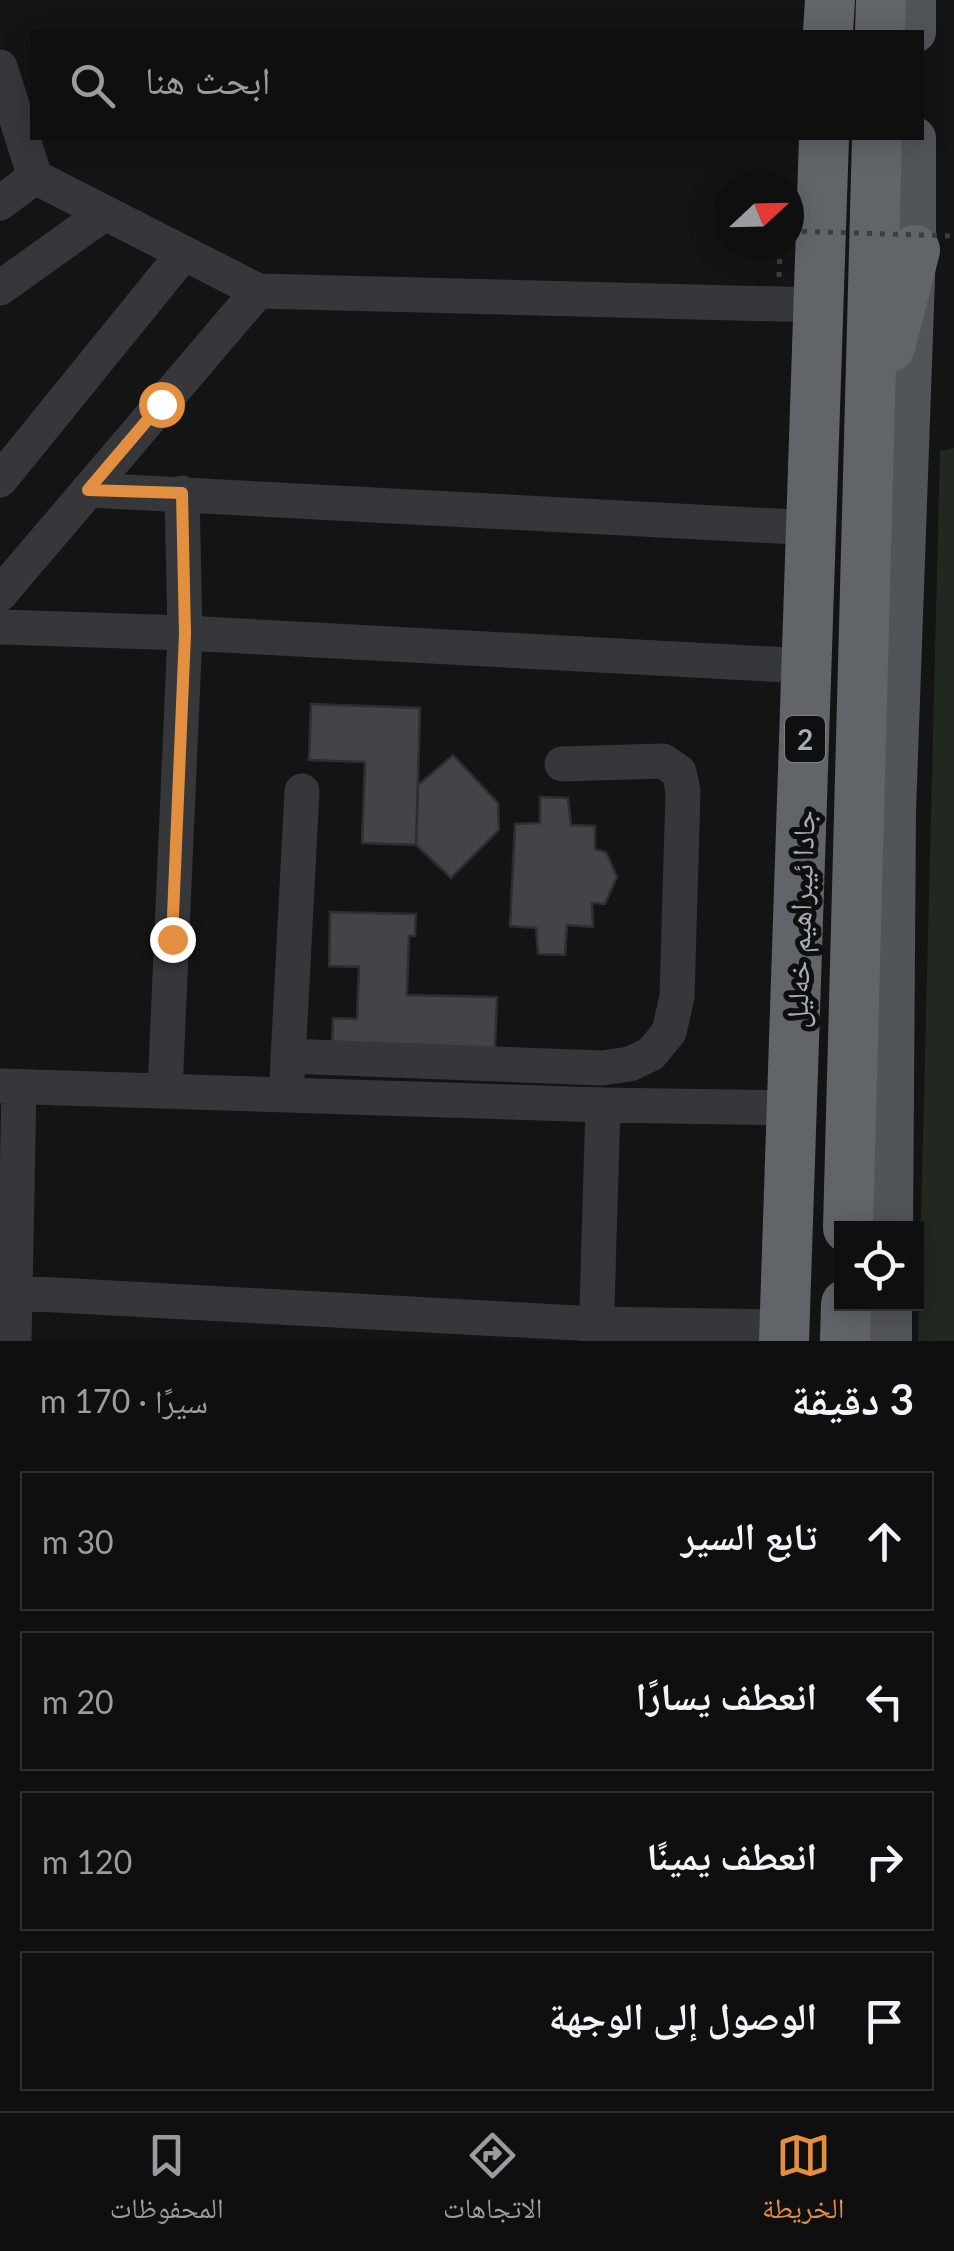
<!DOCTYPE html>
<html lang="ar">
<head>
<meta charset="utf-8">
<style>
  body { margin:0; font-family:Lato,"Noto Naskh Arabic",sans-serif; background:#181819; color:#f1f3f6; direction:rtl }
  .controls { position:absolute; right:30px; bottom:30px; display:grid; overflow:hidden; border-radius:0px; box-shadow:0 5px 25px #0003 }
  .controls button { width:90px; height:90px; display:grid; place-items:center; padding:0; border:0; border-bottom:2px solid #2f2f30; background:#0f0f10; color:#f1f3f6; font:50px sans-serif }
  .compass { position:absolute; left:714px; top:170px; width:90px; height:90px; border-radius:50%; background:#0f0f10; box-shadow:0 5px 25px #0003; rotate:68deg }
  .stop { position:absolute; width:30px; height:30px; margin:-22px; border:8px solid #e28f3f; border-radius:50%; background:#fff }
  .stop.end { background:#e28f3f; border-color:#fff; box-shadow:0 2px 10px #0008 }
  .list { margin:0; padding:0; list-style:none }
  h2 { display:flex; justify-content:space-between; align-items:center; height:130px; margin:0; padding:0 40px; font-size:42px }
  h2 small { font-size:32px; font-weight:400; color:#9b9c9f }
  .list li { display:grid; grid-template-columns:65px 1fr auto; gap:30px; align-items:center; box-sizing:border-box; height:140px; margin:0 20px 20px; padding:0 20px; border:2px solid #2f2f30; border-radius:0px }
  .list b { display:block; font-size:38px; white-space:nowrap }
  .list em { font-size:32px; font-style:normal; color:#9b9c9f }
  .icon { flex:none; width:55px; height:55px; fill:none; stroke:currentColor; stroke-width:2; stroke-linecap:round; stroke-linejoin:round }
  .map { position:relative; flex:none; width:954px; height:1341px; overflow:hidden; direction:ltr }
  .search { position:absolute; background:#0f0f10; box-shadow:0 5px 25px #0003; left:30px; right:30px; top:30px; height:110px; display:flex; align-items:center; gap:25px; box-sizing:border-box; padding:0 35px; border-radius:0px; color:#9b9c9f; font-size:38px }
  .sheet { height:770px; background:#0f0f10 }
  nav { display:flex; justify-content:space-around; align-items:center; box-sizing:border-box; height:140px; border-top:2px solid #2f2f30; background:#0f0f10; font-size:28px; color:#9b9c9f }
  nav a { display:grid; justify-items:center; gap:5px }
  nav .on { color:#e28f3f }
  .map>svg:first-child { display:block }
  .green { fill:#202820 }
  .building { fill:#434448; stroke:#2e2e31; stroke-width:2.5 }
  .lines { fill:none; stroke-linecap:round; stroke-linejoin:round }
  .path { stroke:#3b3e41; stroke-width:5; stroke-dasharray:5 8; stroke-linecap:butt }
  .minor { stroke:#35373a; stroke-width:35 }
  .major { stroke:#515459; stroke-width:42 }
  .highway { stroke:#61656a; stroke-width:50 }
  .path-bridge { stroke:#3b3e41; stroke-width:5; stroke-dasharray:5 8; stroke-linecap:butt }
  .route { stroke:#e28f3f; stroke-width:12 }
  .labels { text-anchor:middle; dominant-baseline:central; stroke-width:10; stroke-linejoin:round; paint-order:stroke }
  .shield { fill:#0f0f10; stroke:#797e83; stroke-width:2.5 }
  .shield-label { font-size:28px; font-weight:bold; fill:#a7adb4 }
  .street-label { font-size:30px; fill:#a7adb4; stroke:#0f0f10 }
</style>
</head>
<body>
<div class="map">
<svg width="954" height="1341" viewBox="0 0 954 1341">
  <rect width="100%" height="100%" fill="#141415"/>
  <path class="green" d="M954,448v893h-36l22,-890z"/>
  <path class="building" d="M311,704l109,4 -4,137 -54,-2 3,-81 -56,-2z
    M453,755l45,48 1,27 -48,48 -35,-33 2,-60z
    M540,797l28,1 3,27 24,1v23l11,3 11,25 -12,27 -13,-1 1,24 -26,-2 -2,30 -27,-1 -2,-26 -26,-2 5,-102 25,-1z
    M330,912l86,2 -1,22h-6l-2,59 90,2 -2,52 -163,-5 1,-26 24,1 2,-52 -30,-1z"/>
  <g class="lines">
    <path class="path" d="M779,277l1,-32"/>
    <path class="minor" d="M0,67l35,110 223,114
      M0,203l35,-26
      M0,288l105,-75
      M0,480l184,-227
      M88,490l725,38
      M0,594l258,-303 560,14
      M0,627l185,6 622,33
      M288,1056l314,12 28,-4 21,-10 18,-22 8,-35 6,-206 -4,-19 -16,-11 -101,3
      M287,1079l15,-288
      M0,1086l603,19 189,3
      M165,1091l20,-458 -3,-140
      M0,1292l596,32 188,3
      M14,1341l5,-254
      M596,1341l7,-236"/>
    <path class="major" d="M915,0v32
      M892,1228l3,-417 20,-561v-112
      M891,1341v-37"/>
    <path class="highway" d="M828,32l2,-32
      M880,32l1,-32
      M890,347l25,-97
      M848,1228l29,-1090
      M784,1341l40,-1203
      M845,1341l1,-37"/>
    <path class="path-bridge" d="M789,231l165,5"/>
  </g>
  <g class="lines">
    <path class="route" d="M161,404l-73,86 94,3 3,141 -13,305"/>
  </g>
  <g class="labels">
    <rect class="shield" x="785" y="716" width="40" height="46" rx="8"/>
    <g class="shield-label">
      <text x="805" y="739">2</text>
    </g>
    <g class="street-label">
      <text transform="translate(799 919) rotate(-88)">جادا ئیبراهیم خەلیل</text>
    </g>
  </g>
</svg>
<div class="controls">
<button><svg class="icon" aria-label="locate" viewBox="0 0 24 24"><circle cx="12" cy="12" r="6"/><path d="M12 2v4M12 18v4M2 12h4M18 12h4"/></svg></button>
</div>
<svg class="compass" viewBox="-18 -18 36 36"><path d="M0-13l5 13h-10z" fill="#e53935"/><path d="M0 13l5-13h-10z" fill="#9b9c9f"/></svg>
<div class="stop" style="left:161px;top:404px"></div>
<div class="stop end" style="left:172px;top:939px"></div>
<div class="search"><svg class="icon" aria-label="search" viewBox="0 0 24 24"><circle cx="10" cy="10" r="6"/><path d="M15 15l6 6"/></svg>ابحث هنا</div>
</div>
<section class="sheet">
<h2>3 دقيقة<small>سيرًا · 170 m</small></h2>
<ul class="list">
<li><svg class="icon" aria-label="ahead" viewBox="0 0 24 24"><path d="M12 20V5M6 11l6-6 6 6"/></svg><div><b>تابع السير</b></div><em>30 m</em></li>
<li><svg class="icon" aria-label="left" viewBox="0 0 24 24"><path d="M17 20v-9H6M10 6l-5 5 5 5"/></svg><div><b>انعطف يسارًا</b></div><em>20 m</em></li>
<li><svg class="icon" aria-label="right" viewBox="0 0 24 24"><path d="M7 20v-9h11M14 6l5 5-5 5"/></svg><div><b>انعطف يمينًا</b></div><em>120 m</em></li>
<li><svg class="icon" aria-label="arrive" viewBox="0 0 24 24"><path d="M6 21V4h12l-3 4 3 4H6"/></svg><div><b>الوصول إلى الوجهة</b></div></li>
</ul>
</section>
<nav>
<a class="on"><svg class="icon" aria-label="map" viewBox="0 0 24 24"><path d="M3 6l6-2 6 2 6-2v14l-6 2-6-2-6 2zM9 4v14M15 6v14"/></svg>الخريطة</a>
<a><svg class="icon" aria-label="directions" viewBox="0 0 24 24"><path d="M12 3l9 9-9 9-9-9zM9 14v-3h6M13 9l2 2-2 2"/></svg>الاتجاهات</a>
<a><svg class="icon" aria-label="saved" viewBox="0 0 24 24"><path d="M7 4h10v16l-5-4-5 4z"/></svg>المحفوظات</a>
</nav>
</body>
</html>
